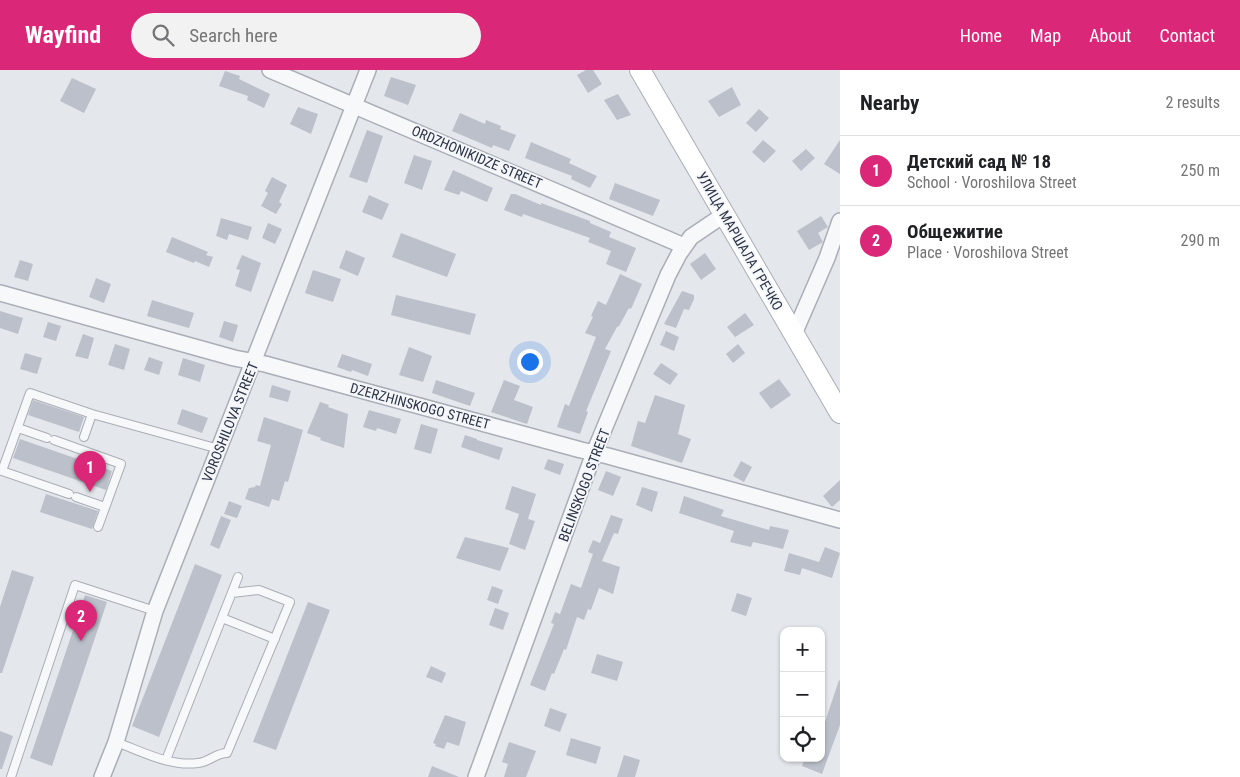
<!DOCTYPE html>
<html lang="en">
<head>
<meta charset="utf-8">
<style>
  body { margin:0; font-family:"Roboto Condensed",sans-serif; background:#f2f2f2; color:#202124 }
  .controls { position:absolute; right:15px; bottom:15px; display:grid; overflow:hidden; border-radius:10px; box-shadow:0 1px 4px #0004 }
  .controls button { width:45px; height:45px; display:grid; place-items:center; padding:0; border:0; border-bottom:1px solid #e0e0e0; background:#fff; color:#202124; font:25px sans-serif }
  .you { position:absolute; left:529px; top:291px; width:18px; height:18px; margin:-12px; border:4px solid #fff; border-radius:50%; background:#1a73e8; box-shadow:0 0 0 8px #1a73e833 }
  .badge { display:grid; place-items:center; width:32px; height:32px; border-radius:50%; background:#db2777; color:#fff; font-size:16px; font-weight:700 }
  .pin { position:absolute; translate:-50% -41px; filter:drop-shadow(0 1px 2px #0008) }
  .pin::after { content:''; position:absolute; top:26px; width:18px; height:15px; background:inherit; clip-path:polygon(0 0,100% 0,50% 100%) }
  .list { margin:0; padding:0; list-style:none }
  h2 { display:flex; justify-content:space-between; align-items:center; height:65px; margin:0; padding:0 20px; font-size:21px }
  h2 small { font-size:16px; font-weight:400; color:#757577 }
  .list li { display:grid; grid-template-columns:32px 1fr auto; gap:15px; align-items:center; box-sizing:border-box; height:70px; padding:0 20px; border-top:1px solid #e0e0e0 }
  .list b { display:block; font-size:19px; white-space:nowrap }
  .list p { margin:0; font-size:16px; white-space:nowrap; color:#757577 }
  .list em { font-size:16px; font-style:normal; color:#757577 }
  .icon { flex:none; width:28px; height:28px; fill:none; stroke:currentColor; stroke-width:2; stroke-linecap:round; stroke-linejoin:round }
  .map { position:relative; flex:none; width:840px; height:707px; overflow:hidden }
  header { display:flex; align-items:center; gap:30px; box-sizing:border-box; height:70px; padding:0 25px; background:#db2777; color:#fff }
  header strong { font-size:24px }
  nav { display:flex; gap:28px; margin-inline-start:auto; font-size:18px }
  .search { width:350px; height:45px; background:#f2f2f2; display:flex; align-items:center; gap:12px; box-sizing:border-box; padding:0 18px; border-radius:28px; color:#757577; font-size:19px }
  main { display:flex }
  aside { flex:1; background:#fff }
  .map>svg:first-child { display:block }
  .building { fill:#bbc0ca }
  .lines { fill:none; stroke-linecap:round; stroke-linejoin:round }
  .lane-casing { stroke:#a9aeb7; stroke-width:10 }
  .street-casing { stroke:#a9aeb7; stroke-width:18 }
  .secondary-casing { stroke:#a9aeb7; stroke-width:22 }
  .lane { stroke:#f7f8fa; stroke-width:8 }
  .street { stroke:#f7f8fa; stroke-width:15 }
  .secondary { stroke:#fff; stroke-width:20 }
  .labels { text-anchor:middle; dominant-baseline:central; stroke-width:4; stroke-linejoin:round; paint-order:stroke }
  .street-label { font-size:14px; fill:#2b3445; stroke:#f4f6f9 }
</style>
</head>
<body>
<header>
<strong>Wayfind</strong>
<div class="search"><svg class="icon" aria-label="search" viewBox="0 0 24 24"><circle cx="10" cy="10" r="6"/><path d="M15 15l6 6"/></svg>Search here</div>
<nav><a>Home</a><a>Map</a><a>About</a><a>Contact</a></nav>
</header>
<main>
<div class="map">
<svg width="840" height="707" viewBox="0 0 840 707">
  <rect width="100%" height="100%" fill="#e4e7ec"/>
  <path class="building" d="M586,0h7l9,14 -14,9 -11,-18z
    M225,1l15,5 -1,3 31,15 -6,14 -17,-8 1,-4 -29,-10z
    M391,7l25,8 -8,20 -24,-9z
    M72,8l24,11 -12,24 -24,-12z
    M732,17l9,18 -22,12 -11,-16z
    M618,24l13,21 -14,5 -13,-20z
    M298,37l20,7 -7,20 -21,-10z
    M759,39l10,9 -13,14 -10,-9z
    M460,43l25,11 1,-4 15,6 -1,3 16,6 -7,16 -16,-6 -1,3 -40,-17z
    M367,60l16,6 -16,47 -18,-6z
    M763,70l13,11 -12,12 -12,-11z
    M840,70v34l-16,-10z
    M531,72l40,17 -2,4 28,13 -7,12 -19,-9 1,-3 -47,-18z
    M806,79l9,9 -14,13 -9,-10z
    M414,85l18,6 -10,29 -18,-7z
    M453,100l40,18 -6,14 -26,-11 -2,4 -15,-5z
    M272,107l15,8 -8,17 3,2 -6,10 -15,-8 7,-13 -3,-2z
    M615,113l45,17 -7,16 -44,-17z
    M511,124h4l26,11v-2l49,18v2l21,9 -2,5 27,11 -10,24 -20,-8 5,-13 -23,-9 2,-4 -67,-24 -1,3 -18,-7z
    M369,125l20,9 -7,16 -20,-8z
    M821,146l7,11 -10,6 5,9 -14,8 -12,-19z
    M221,148l31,9 -4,13 -19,-6 -2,6 -11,-4z
    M268,153l14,6 -7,15 -13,-6z
    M401,163l55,21 -9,23 -55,-20z
    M172,167l36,15 -2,3 7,2 -4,10 -14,-6 -1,2 -28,-11z
    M346,180l19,8 -7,18 -19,-8z
    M705,183l11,16 -15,11 -11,-16z
    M242,185l19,8 -10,29 -16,-6 5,-16 -4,-1z
    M20,190l13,4 -5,17 -14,-4z
    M313,200l28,9 -8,23 -28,-9z
    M620,204l22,10 -11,25 -2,-1 -10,18 -2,1 -12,22 6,2 -25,60 2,1 -8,22 -23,-7 8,-23 4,2 27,-69 -11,-4 8,-16 -2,-1 7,-15 8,4z
    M96,208l15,6 -7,19 -15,-6z
    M682,221l12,4v4l-5,11 -5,-1 -8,19 -12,-4z
    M396,225l80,19 -6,21 -79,-20z
    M152,230l42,13 -5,15 -42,-12z
    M0,241l23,7 -5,16 -18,-6z
    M745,243l9,12 -19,12 -8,-10z
    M224,251l14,4 -5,17 -14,-5z
    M48,252l13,4 -5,15 -13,-4z
    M666,261l13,6 -5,14 -14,-6z
    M83,264l11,4 -6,21 -13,-3z
    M115,274l15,5 -6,21 -16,-5z
    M738,274l7,9 -12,10 -7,-9z
    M409,277l23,9 -9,26 -24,-7z
    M25,283l17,5 -5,16 -17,-5z
    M342,284l30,10 -4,12 -16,-6 -1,2 -14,-5z
    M149,287l14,5 -4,13 -15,-5z
    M183,288l22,7 -5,17 -22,-7z
    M661,293l17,11 -8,11 -17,-11z
    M779,309l12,16 -20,14 -12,-16z
    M436,310l39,13 -5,13 -38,-13z
    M504,310l16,6 -6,14 19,7 -6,17 -36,-12z
    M272,315l19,6 -3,11 -19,-5z
    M655,325l30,10 -7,29 13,5 -9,24 -51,-17 7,-25 7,2z
    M33,330l51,17 -5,15 -51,-17z
    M320,332l9,3 -1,2 20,7 -4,34 -24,-8 1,-2 -14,-5z
    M182,339l26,9 -6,15 -25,-9z
    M369,340l32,9 -5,15 -19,-6 -1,3 -13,-4z
    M264,347l39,13 -15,52 -3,-1 -6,20 -7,-2 -3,8 -24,-8 4,-11 6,-1 1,-2 4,1 11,-41 -14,-4z
    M421,354l17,5 -7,25 -17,-5z
    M465,365l12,4v1l26,8 -4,12 -38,-13z
    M20,369l92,32 -6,19 -93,-32z
    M548,389l16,5 -4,11 -16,-6z
    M741,391l11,6 -8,15 -11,-6z
    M606,401l15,6 -8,19 -15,-6z
    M840,410v20l-8,7 -9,-11z
    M512,416l24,8 -8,25 7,2 -10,29 -16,-6 10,-30 -14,-5z
    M642,417l16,5 -6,20 -16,-7z
    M46,424l52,17 -6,18 -52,-17z
    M684,426l40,14 -3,6 48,14 1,-4 19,4 -6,19 -30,-7 -2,5 -21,-5 4,-11 -55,-18z
    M229,431l13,5 -5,12 -13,-4z
    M611,445l12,4 -5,15 -4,-1 -12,28 18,6 -7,27 -14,-6 -8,22 -3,-1 -4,11 -7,-3 -11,33 -2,-1 -10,25 -2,-1 -7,18 -15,-6 24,-61 -3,-1 4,-11 5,2 11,-30 10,4 12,-34 -5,-2 5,-12 7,3z
    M221,446l10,4 -12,29 -9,-4z
    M465,467l44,11 -9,23 -44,-13z
    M825,477l15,6 -8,25 -30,-10 -2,7 -16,-4 5,-18 30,9z
    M195,494l27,11 -63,162 -27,-11z
    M12,500l22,7 -32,96h-2v-66z
    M492,516l11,4 -5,14 -11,-4z
    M737,523l15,5 -6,18 -15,-5z
    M85,525l22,7 -55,164 -22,-8z
    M308,532l22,8 -54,140 -23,-8z
    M495,538l14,5 -6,17 -14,-5z
    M597,584l26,8 -6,19 -26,-8z
    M431,596l15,7 -4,10 -16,-6z
    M839,610l1,1v44l-18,49 -20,-8 3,-8h16v-24z
    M550,638l17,6 -7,18 -16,-6z
    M445,645l21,7 -7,24 -12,-4 -3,7 -9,-3 1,-2 -3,-1z
    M0,661l13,5 -11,33h-2z
    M571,668l30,9 -5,17 -30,-9z
    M509,672l27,9 -10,26h-22l4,-13 -6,-2z
    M624,685l16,5 -5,17h-18z
    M432,696l27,11h-31z"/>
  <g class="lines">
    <defs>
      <path id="lane" d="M18,358l29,10
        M84,367l8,-23
        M54,370l67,24 -23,63
        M69,424l-67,-23 28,-78 62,21 127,35
        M76,427l29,10
        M222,548l53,21
        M116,672c25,9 54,25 82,21 11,-1 18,-10 29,-10l63,-151 -31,-12 -27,3
        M166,690l72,-183
        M11,707l64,-192 80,26"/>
      <path id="street" d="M270,0l414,176
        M0,223l234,65 31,6 316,86 27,6 232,64
        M794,264l33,-76 13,-37
        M102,707l14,-35 39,-131 213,-541
        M476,707l118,-324 74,-178 11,-21 12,-17 34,-23"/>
      <path id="secondary" d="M640,0l200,343"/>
    </defs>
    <use href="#lane" class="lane-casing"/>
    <use href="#street" class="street-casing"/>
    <use href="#secondary" class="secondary-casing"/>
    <use href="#lane" class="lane"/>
    <use href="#street" class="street"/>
    <use href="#secondary" class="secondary"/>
  </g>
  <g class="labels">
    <g class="street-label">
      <text transform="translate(477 87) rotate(23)">ORDZHONIKIDZE STREET</text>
      <text transform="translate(740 171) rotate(60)">УЛИЦА МАРШАЛА ГРЕЧКО</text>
      <text transform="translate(420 336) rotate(15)">DZERZHINSKOGO STREET</text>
      <text transform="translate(230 352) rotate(-68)">VOROSHILOVA STREET</text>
      <text transform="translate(584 415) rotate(-69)">BELINSKOGO STREET</text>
    </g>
  </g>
</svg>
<div class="controls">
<button>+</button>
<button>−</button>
<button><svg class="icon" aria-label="locate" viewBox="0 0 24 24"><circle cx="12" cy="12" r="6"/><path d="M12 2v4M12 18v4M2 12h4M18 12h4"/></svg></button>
</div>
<div class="you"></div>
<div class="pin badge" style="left:90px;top:422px">1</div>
<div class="pin badge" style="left:81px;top:571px">2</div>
</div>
<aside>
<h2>Nearby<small>2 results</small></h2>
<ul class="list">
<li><span class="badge">1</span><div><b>Детский сад № 18</b><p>School · Voroshilova Street</p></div><em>250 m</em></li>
<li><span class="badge">2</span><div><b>Общежитие</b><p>Place · Voroshilova Street</p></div><em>290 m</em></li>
</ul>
</aside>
</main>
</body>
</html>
